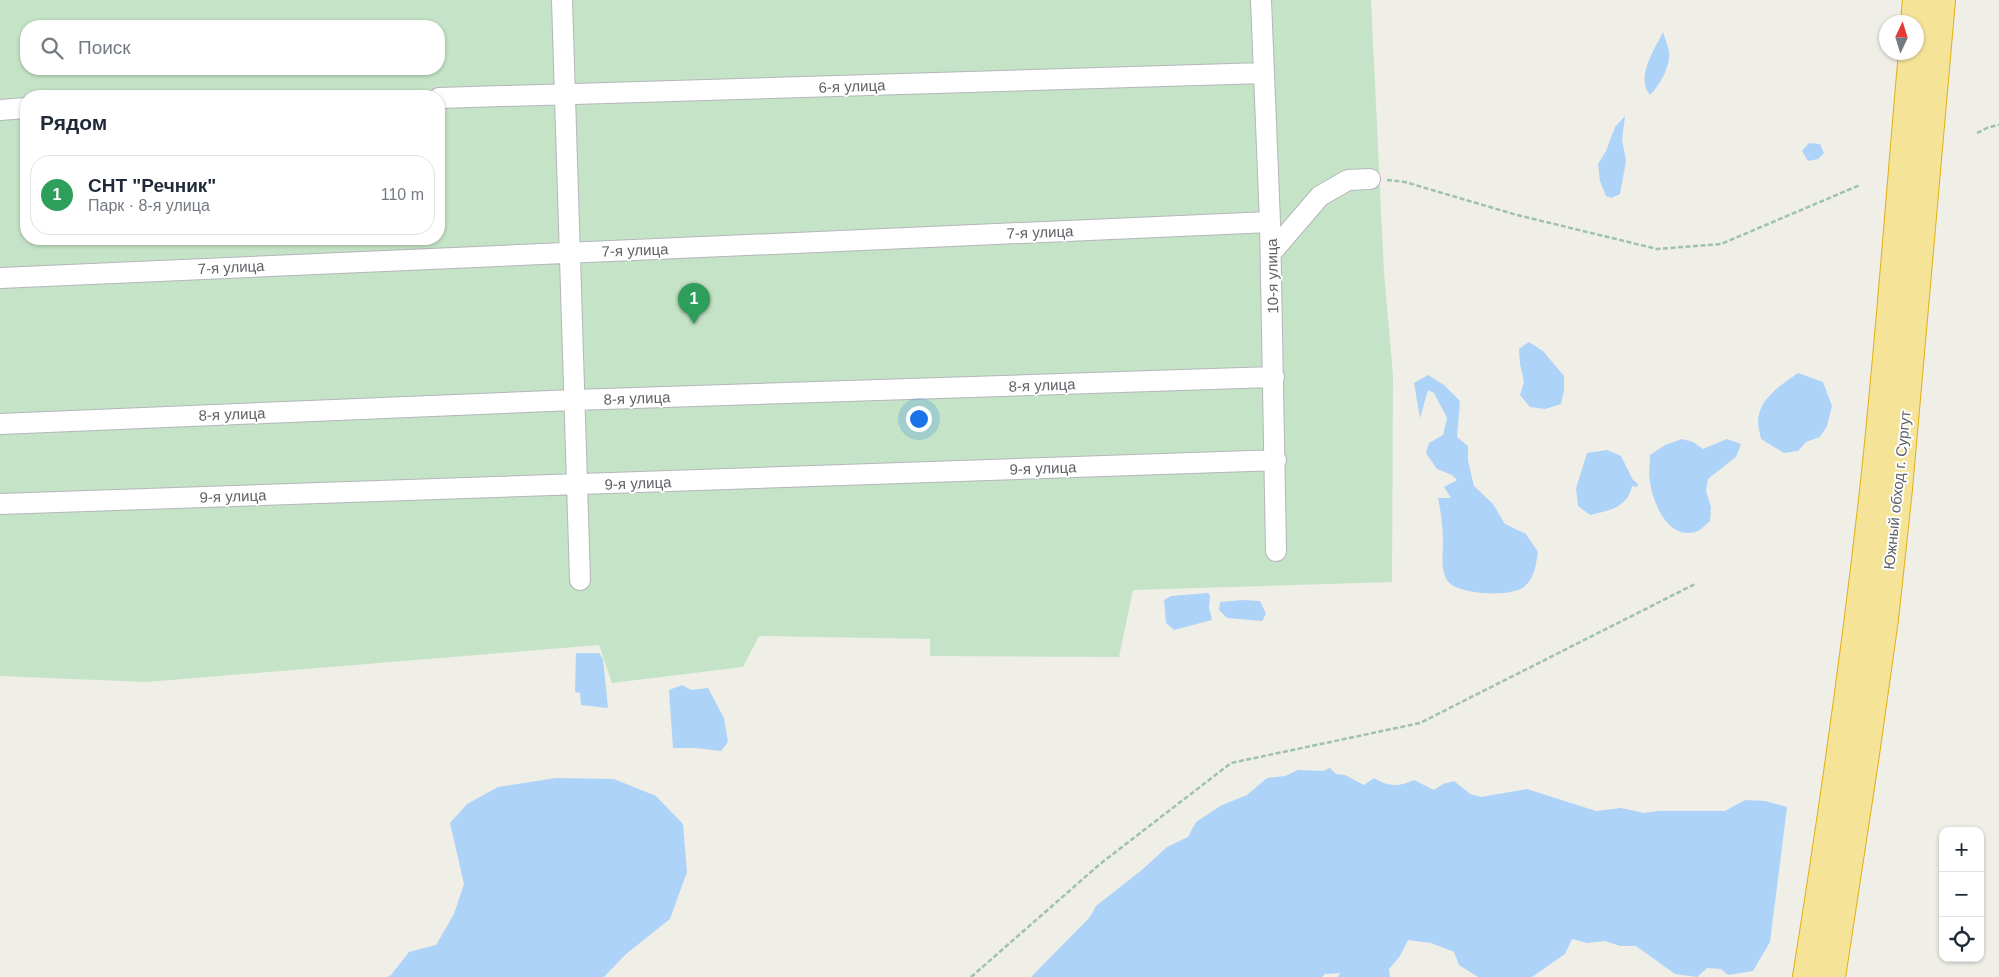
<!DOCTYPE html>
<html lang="ru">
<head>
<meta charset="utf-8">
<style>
  body { margin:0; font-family:Arial,sans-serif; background:#f6f6f7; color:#1f2937 }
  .controls { position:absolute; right:15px; bottom:15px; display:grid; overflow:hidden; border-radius:10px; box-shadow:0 1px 4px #0004 }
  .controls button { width:45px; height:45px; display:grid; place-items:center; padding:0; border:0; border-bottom:1px solid #e0e1e3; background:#fff; color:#1f2937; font:25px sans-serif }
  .compass { position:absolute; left:1879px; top:15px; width:45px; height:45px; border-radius:50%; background:#fff; box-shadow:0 1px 4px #0004; rotate:4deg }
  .you { position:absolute; left:918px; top:418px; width:18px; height:18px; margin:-12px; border:4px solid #fff; border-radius:50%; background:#1a73e8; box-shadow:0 0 0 8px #1a73e833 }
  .badge { display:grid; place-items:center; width:32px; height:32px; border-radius:50%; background:#0f766e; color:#fff; font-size:16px; font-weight:700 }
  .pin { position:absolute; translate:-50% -41px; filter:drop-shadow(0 1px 2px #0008) }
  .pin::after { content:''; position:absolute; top:26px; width:18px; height:15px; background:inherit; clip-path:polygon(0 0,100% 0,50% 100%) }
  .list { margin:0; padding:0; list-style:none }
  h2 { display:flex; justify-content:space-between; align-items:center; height:65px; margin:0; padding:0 20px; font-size:21px }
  h2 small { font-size:16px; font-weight:400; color:#747a83 }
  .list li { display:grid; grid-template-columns:32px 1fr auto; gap:15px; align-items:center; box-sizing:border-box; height:80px; margin:0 10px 10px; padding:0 10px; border:1px solid #e0e1e3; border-radius:20px }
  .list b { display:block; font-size:19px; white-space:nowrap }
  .list p { margin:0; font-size:16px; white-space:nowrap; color:#747a83 }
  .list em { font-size:16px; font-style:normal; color:#747a83 }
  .icon { flex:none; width:28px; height:28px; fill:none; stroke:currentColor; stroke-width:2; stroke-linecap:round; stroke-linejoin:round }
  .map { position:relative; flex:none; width:1999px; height:977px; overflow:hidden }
  .search { position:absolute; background:#fff; box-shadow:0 1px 4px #0004; left:20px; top:20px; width:425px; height:55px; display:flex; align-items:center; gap:12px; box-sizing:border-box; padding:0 18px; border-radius:20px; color:#747a83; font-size:19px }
  .panel { position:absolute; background:#fff; box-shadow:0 1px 4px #0004; left:20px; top:90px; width:425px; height:155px; border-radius:20px }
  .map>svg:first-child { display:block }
  .green { fill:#c5e4c7; fill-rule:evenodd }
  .water { fill:#aed3f8 }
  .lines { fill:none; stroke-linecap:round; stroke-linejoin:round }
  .minor-casing { stroke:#b4b6ba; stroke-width:22 }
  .highway-casing { stroke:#e3af13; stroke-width:30 }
  .path { stroke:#9ec2ab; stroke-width:2.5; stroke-dasharray:5 2.5; stroke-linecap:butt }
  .minor { stroke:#fff; stroke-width:20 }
  .highway { stroke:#f5e398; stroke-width:28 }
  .labels { text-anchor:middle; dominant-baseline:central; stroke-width:4; stroke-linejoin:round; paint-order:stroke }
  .street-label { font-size:15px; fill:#5e6166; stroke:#fff }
</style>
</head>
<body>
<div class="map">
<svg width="1999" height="977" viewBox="0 0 1999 977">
  <rect width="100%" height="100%" fill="#efeee7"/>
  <path class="green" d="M0,0h1371l13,273 9,103 -1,206 -259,8 -14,67 -189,-1v-17l-171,-3 -16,31 -131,16 -13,-38 -453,37 -146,-6zM26,26h413v43h-413zM26,96h413v143h-413z"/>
  <path class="water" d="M1663,32c2,7 5,14 6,20 2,14 -10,34 -19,43 -15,-17 5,-46 13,-63z
    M1625,116l-3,24 4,21 -6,33 -9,4 -5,-2 -6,-15 -2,-17 8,-13 9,-24z
    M1809,143l11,1 4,9 -6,6 -10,2 -6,-10z
    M1529,342l14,9 21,25v14l-3,14 -16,5 -15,-2 -10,-12 4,-13 -4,-18 -1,-15z
    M1798,373l25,9 9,24 -5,20 -7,11 -14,5 -8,9 -14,2 -23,-14c-1,-6 -3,-11 -3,-17 0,-23 23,-37 40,-49z
    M1428,375l16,10 16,16 -3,36 11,9v15l6,25 19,18 12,20 21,10 12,18c-2,12 -3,25 -13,34 -12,12 -70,9 -78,-6 -7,-13 -4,-23 -4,-37 0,-15 -2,-31 -5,-45h13l-7,-11 13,-7 -5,-5 -15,-6 -11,-16 3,-10 14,-8 4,-17 -13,-25 -6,-3 -8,28 -6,-35z
    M1682,439l11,3 10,7 24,-10 14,5 -5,13 -28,22 -2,12 5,16 -1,14c-4,3 -8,8 -12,10 -29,11 -45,-27 -48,-49 -2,-8 0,-18 0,-27l15,-10z
    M1607,450l14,6 12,24 5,4 -1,3 -5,-1c-4,21 -23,25 -42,29l-12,-9 -2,-18 11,-35z
    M1208,593l2,2 -1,12 3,13 -38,10 -8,-7 -2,-23 7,-4z
    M1243,600l17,1 6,13 -4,7 -35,-3 -8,-8 1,-8z
    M576,653h23l4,6 5,49 -27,-3 -1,-12 -5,-1z
    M682,685l9,5 17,-2 16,30 4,24 -7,9 -26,-3h-22l-4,-58z
    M1330,768l6,6 9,1 19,10 10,-7c13,9 25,9 40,2l20,10 9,-6 11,-3 16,13 11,3 46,-8 69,22 25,-3 23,5 14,-2h67l20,-11 20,1 22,6 -17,135 -17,29 -25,4 -7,-6 -14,-1 -10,9 -22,-3 -39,-28h-16l-15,-5 -18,2 -15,-4 -7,15 -33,23h-54l-19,-12 -5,-13 -23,-9 -23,-3 -8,16 -11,13 1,8h-52l2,-4 -15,1 -3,3h-291l59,-60 6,-11 47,-37 24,-22 21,-10 8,-15 26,-17 25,-10 20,-17 18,-2 13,-6 25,1z
    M556,778l58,1 42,17 27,28 4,48 -17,47 -44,35 -22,23h-217l4,-2 18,-23 27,-7 18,-31 10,-30 -14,-61 17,-19 31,-17z"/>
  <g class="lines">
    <defs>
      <path id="minor" d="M562,0l18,580
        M1261,0l9,222 6,329
        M439,98l825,-25
        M0,110l26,-2
        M1271,253l49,-57 28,-16 22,-1
        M0,278l1270,-56
        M0,424l574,-24 700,-23
        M0,504l1276,-44"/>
      <path id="highway" d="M1915,22l2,-22
        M1807,977c26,-162 49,-324 67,-486 16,-146 26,-293 39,-439
        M1831,977l34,-223 19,-135 14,-130 43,-489"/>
    </defs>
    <use href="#minor" class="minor-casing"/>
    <use href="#highway" class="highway-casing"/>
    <path class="path" d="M1977,133l12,-6 10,-2
      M1387,180l18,2 112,33 140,34 64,-5 139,-59
      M971,977l129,-113 131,-101 189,-40 275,-139"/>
    <use href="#minor" class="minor"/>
    <use href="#highway" class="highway"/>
  </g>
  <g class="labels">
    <g class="street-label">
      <text transform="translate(852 86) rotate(-2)">6-я улица</text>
      <text transform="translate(1040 232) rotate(-2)">7-я улица</text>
      <text transform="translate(635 250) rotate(-2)">7-я улица</text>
      <text transform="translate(231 267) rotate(-3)">7-я улица</text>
      <text transform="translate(1272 276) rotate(-91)">10-я улица</text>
      <text transform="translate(1042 385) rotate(-2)">8-я улица</text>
      <text transform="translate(637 398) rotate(-2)">8-я улица</text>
      <text transform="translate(232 414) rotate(-2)">8-я улица</text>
      <text transform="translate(1043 468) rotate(-2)">9-я улица</text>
      <text transform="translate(638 483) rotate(-2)">9-я улица</text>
      <text transform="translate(1897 490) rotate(-84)">Южный обход г. Сургут</text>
      <text transform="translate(233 496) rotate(-2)">9-я улица</text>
    </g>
  </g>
</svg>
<div class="controls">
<button>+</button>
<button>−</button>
<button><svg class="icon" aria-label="locate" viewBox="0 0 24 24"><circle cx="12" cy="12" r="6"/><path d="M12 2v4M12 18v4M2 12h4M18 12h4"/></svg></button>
</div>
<svg class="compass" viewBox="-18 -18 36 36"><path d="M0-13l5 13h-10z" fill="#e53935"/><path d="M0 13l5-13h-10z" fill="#747a83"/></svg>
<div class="you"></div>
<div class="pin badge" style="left:694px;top:324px;background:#2e9e5b">1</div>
<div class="search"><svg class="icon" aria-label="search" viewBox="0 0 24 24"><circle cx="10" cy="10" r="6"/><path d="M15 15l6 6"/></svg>Поиск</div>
<section class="panel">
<h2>Рядом<small></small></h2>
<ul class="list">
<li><span class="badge" style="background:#2e9e5b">1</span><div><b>СНТ &quot;Речник&quot;</b><p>Парк · 8-я улица</p></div><em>110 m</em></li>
</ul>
</section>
</div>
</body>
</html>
